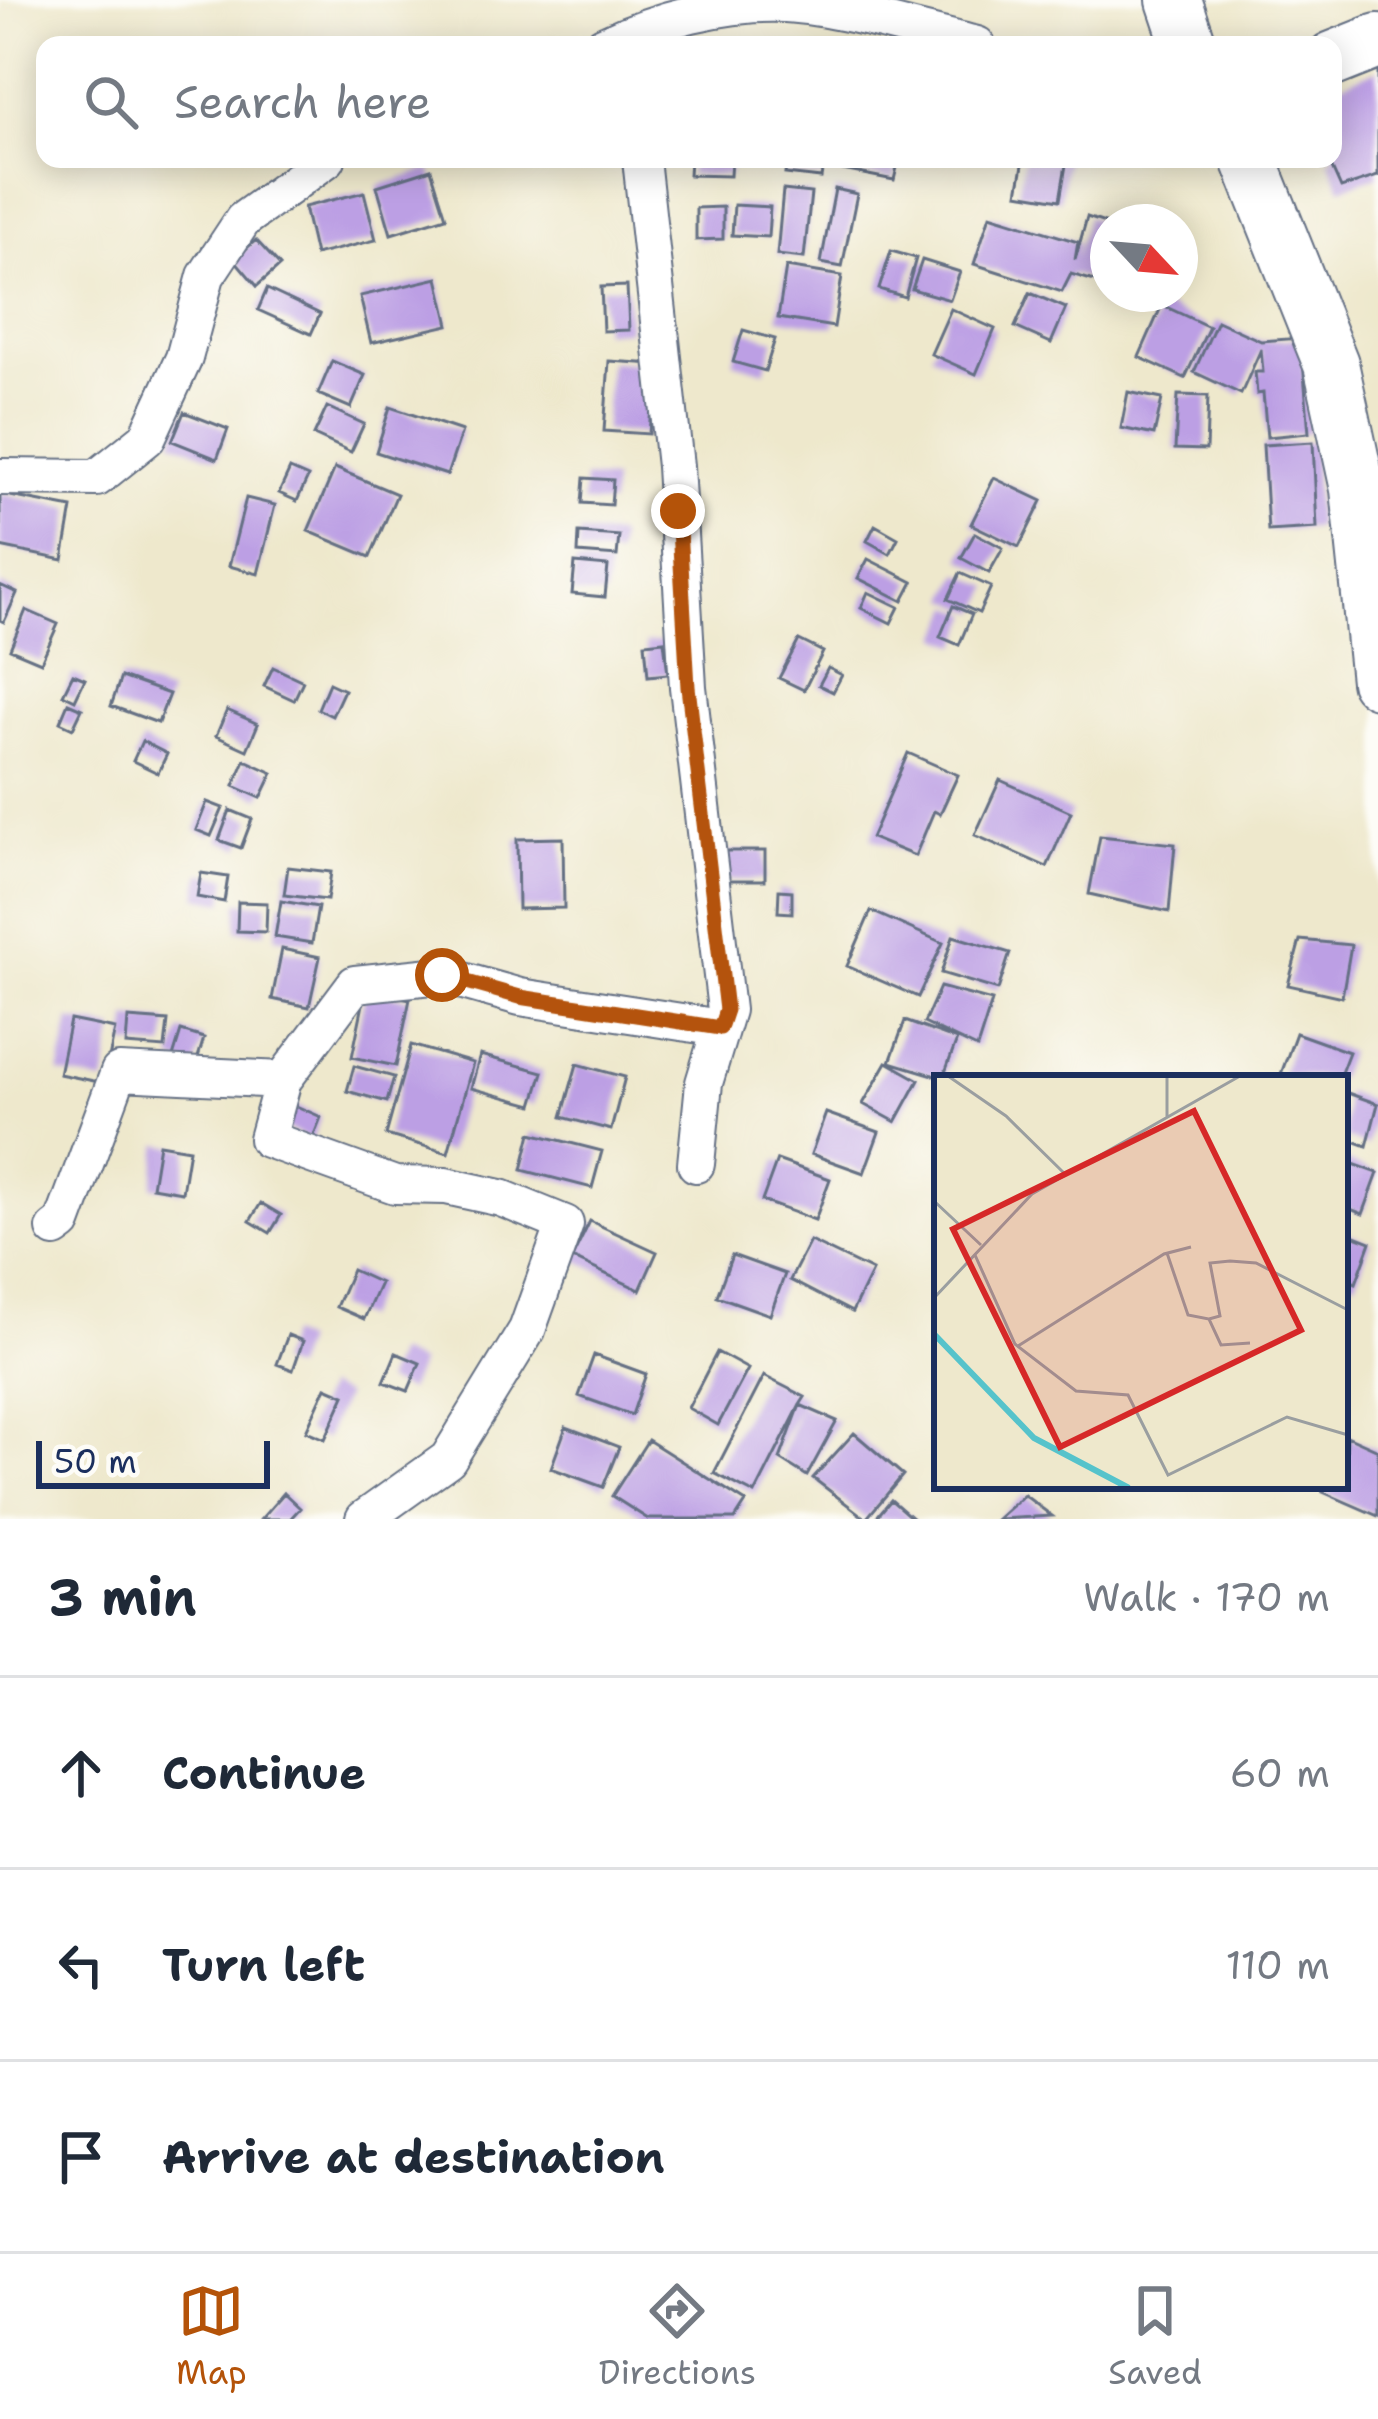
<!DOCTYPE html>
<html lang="en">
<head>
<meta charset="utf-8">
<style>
  body { margin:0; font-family:"Shantell Sans",sans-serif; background:#f6f6f7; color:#1f2937 }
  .compass { position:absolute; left:1090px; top:204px; width:108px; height:108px; border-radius:50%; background:#fff; box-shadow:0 6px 30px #0003; rotate:116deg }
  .scale { position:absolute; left:36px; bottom:30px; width:234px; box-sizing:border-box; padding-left:12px; border:6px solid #1b2f5e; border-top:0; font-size:33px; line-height:42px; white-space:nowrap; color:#1b2f5e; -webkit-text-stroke:9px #fdfcf7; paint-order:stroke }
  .stop { position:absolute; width:36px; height:36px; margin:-27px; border:9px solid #b45309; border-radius:50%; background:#fff }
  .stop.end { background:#b45309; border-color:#fff; box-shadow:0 3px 12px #0008 }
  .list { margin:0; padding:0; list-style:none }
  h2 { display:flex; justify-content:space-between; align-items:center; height:156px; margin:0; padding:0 48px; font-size:51px }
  h2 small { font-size:39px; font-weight:400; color:#747a83 }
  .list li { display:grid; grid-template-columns:78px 1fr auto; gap:36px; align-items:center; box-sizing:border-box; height:192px; padding:0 48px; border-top:3px solid #e0e1e3 }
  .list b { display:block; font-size:45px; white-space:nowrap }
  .list em { font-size:39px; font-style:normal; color:#747a83 }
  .icon { flex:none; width:66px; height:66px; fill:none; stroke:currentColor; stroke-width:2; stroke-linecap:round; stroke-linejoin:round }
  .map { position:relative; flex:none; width:1378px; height:1519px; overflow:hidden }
  .search { position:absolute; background:#fff; box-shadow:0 6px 30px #0003; left:36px; right:36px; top:36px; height:132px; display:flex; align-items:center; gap:30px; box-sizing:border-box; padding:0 42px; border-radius:24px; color:#747a83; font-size:45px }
  .sheet { height:732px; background:#fff }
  nav { display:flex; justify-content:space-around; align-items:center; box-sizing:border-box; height:168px; border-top:3px solid #e0e1e3; background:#fff; font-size:33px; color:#747a83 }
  nav a { display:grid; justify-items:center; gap:6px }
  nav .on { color:#b45309 }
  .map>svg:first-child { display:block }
  .building { fill:#bc9fe4 }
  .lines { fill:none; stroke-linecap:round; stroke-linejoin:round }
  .street-casing { stroke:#657084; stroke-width:40 }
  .secondary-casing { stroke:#657084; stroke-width:58 }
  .street { stroke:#fff; stroke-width:36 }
  .secondary { stroke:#fff; stroke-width:54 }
  .route { stroke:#b45309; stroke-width:15 }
  .inset-river { fill:none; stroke:#56c3cb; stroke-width:6 }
  .inset-road { fill:none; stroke:#9a9ea0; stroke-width:3 }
  .view { fill:#d62828; fill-opacity:0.15; stroke:#d62828; stroke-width:6 }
  .inset-edge { fill:none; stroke:#1b2f5e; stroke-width:6 }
</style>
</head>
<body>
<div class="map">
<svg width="1378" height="1519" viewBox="0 0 1378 1519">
  <rect width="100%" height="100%" fill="#fdfcf7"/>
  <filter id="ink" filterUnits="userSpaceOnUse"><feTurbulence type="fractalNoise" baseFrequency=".00833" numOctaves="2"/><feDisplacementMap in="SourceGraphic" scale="24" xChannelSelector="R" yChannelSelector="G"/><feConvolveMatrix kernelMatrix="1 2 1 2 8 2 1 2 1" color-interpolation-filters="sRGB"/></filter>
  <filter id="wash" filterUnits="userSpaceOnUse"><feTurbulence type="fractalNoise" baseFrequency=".004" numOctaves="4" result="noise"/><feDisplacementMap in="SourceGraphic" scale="48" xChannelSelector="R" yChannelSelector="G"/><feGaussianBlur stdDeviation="2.7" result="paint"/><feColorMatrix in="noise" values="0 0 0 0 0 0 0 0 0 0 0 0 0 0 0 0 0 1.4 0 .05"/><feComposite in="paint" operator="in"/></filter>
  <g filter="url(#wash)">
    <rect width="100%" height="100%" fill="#eee8cc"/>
    <g id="blocks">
      <path class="building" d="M1378,69v107l-37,12 -13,-29h5v-72z
        M690,159h41l-1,17 -41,-1z
        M787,159h37l-3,19 -36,-4z
        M845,159h54l-5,21 -51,-10z
        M1024,159h43l-7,41 -42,-7z
        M431,169l15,48 -55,17 -14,-48z
        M835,189l22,5 -15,73 -21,-4z
        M783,190l28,3 -7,65 -27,-3z
        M364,192l12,48 -61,15 -11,-48z
        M734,205l36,2 -2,30 -36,-2z
        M723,207v32l-27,1v-32z
        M990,215l88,27 -3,18 12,-43 21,7v61l-37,-11 -9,18 -88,-28z
        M256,240l24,26 -23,20 -23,-27z
        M891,251l25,7 -11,39 -26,-8z
        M922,260l38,12 -10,28 -38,-11z
        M786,267l56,9 -8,51 -56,-9z
        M438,278l11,47 -78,18 -11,-47z
        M627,286l2,44 -26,1 -2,-44z
        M267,289l53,25 -9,20 -53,-24z
        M1030,293l36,15 -15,35 -36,-16z
        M1162,305l47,22 -24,51 -46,-21z
        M951,309l44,20 -19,45 -45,-20z
        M1217,321l44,20 40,-3 8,95 -42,4 -4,-44 -6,1 -2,-22h8l-2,-23 -20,45 -47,-22z
        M743,330l32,9 -10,32 -32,-9z
        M332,361l33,14 -14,33 -33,-14z
        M609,361l45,3 -5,70 -45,-3z
        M1128,392l34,7 -8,36 -33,-7z
        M1178,395l30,1 -2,54 -31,-1z
        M327,407l37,17 -13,28 -37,-17z
        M390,407l72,24 -15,44 -71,-23z
        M184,412l44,17 -11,30 -45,-18z
        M1313,442l4,86 -49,3 -5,-86z
        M335,468l62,26 -27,63 -62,-26z
        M290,469l18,8 -11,24 -18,-8z
        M584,478l29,2 -2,25 -29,-2z
        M994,478l48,23 -23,46 -48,-23z
        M0,494l72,14 -9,52 -63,-13z
        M246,498l29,7 -17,69 -29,-8z
        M875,525l23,13 -8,16 -23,-13z
        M579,533l40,3 -2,20 -39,-3z
        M975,533l28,15 -14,25 -28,-15z
        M868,559l45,23 -10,19 -45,-23z
        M575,563l33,3 -3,31 -33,-3z
        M960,573l31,14 -12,26 -31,-14z
        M0,585l17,8 -13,29 -4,-2z
        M868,592l31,15 -8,16 -30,-15z
        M953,606l19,8 -13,31 -19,-8z
        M26,610l32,14 -17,38 -31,-13z
        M799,640l24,12 -19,38 -25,-12z
        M664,641l4,33 -20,2 -3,-33z
        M273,667l30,14 -9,19 -30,-14z
        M828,668l14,7 -9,17 -14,-7z
        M73,674l12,5 -10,21 -12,-6z
        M121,677l48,17 -11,29 -47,-17z
        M329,683l15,7 -12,26 -14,-7z
        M68,703l14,6 -9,19 -13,-6z
        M227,710l31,14 -11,26 -31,-14z
        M142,741l25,13 -9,19 -25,-12z
        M908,753l50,22 -18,39 -6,-3 -19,45 -44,-18z
        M245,760l28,13 -12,25 -27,-12z
        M1000,780l71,32 -24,55 -72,-32z
        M207,802l16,6 -12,28 -15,-6z
        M230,810l22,9 -11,29 -22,-8z
        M1100,836l75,8 -6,68 -80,-18z
        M563,838l1,70 -46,1 -1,-70z
        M724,851h41v29h-41z
        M288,867l43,5 -4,28 -43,-5z
        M201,873l27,4 -4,25 -27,-5z
        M779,890l13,1v22l-14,-1z
        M281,901l37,6 -6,36 -37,-6z
        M238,902l29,1 -1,29 -29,-1z
        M871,911l72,32 -25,54 -71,-31z
        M953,936l57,17 -12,37 -57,-17z
        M1300,940l51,5 -9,52 -54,-12z
        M282,949l38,8 -11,50 -37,-8z
        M940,987l52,14 -15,47 -53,-25z
        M366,990l44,9 -14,67 -44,-9z
        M128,1018l40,3 -3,27 -39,-3z
        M70,1020l45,9 -11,54 -45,-9z
        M905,1021l52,19 -14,38 -53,-16z
        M181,1031l23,7 -9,29 -23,-7z
        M1296,1033l53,19 -10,26 -58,-4z
        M411,1045l62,18 -25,90 -62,-18z
        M480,1055l63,17 -10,33 -62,-17z
        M887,1062l32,18 -23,42 -33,-18z
        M577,1064l48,13 -14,53 -49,-13z
        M354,1066l40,11 -7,25 -40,-11z
        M1345,1092l33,12 -11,42 -22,-8z
        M294,1105l27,12 -9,23 -27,-12z
        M826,1113l53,19 -15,41 -53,-19z
        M531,1133l71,18 -10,37 -70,-18z
        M159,1144l30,5 -7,43 -30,-5z
        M777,1160l53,19 -15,41 -53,-19z
        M1345,1161l33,12 -15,41 -18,-7z
        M261,1203l20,12 -11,18 -20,-12z
        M590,1221l67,31 -17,38 -68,-32z
        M1345,1232l26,10 -15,41 -11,-4z
        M810,1241l62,30 -20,41 -62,-32z
        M732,1255l53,19 -15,41 -53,-19z
        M352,1270l28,13 -16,36 -28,-12z
        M288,1335l15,6 -10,29 -16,-6z
        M717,1352l31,17 -30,56 -30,-17z
        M396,1353l24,10 -12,28 -24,-9z
        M594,1355l52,19 -14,41 -53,-19z
        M764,1376l41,21 -5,8 37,16 -30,55 -27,-17 20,-54 -45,89 -41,-21z
        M326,1387l19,8 -20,44 -19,-8z
        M566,1427l53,20 -16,40 -52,-19z
        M854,1433l49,42 -37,44 -53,-41z
        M1347,1436l31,14v66l-55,-24 3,-6h19z
        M648,1440l98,62 -11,17h-87l-36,-23z
        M284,1493l16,15 -10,11h-29z
        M1024,1495l28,21 -55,3z
        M891,1500l22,19h-38z"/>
    </g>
  </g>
  <g filter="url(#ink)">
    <use href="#blocks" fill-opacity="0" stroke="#657084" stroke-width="3"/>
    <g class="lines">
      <defs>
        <path id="street" d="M603,45c52,-25 123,-44 182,-41 55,3 136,28 192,41
          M641,159l34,307 13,221 38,323 -22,73 -8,81
          M0,477l97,1 50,-40 37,-80 22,-82 37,-56 84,-61
          M283,1080l-16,59 128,46 51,1 55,12 64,26 -38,106 -79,129 -84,60
          M55,1229l8,-6 56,-151 164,8 72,-96 87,-9 78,22 200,31"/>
        <path id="secondary" d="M1174,0l15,45
          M1333,59l45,-18
          M1249,159l82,205 27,125 20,192"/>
      </defs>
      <use href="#street" class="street-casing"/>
      <use href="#secondary" class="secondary-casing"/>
      <use href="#street" class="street"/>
      <use href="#secondary" class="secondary"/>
    </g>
  </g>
  <g class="lines" filter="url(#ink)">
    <path class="route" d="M442,975l78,22 200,31 6,-18 -38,-323 -10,-176"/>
  </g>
  <g transform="translate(934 1075)">
    <rect width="414" height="414" fill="#eee8cc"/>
    <path class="inset-river" d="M0,259l100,104 95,50"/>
    <path class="inset-road" d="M14,1l58,40 59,58M233,1v42M0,126l47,44M233,178l21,62 21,4 12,26 29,-2M41,180l40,89 61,47 52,4 40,80 119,-58 61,18M0,223l98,-104 208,-118M275,244l11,-3 -10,-53 20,-2 26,2 92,47M84,271l146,-92 27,-7"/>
    <path class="view" d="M260,36l107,219 -241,117 -107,-218z"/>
    <rect width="414" height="414" class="inset-edge"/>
  </g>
</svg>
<svg class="compass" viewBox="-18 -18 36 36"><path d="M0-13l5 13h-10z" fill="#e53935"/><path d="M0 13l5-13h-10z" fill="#747a83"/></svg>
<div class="scale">50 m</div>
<div class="stop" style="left:442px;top:975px"></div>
<div class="stop end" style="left:678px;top:511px"></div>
<div class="search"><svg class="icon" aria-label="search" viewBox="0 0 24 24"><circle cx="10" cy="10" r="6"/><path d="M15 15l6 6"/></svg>Search here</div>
</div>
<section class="sheet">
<h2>3 min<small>Walk · 170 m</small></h2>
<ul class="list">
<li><svg class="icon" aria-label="ahead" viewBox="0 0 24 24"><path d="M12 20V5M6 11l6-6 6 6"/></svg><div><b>Continue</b></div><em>60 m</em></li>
<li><svg class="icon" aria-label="left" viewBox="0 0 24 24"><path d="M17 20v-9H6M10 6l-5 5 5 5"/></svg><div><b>Turn left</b></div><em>110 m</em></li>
<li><svg class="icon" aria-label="arrive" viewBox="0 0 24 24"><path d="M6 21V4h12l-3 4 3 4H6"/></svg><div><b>Arrive at destination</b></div></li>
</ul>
</section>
<nav>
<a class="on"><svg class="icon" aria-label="map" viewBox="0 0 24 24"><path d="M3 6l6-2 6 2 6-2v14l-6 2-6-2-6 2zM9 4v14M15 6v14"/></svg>Map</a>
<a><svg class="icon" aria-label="directions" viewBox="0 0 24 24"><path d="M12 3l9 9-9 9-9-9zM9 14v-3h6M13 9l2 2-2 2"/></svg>Directions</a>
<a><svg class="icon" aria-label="saved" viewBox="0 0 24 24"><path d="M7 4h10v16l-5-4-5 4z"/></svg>Saved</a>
</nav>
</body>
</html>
